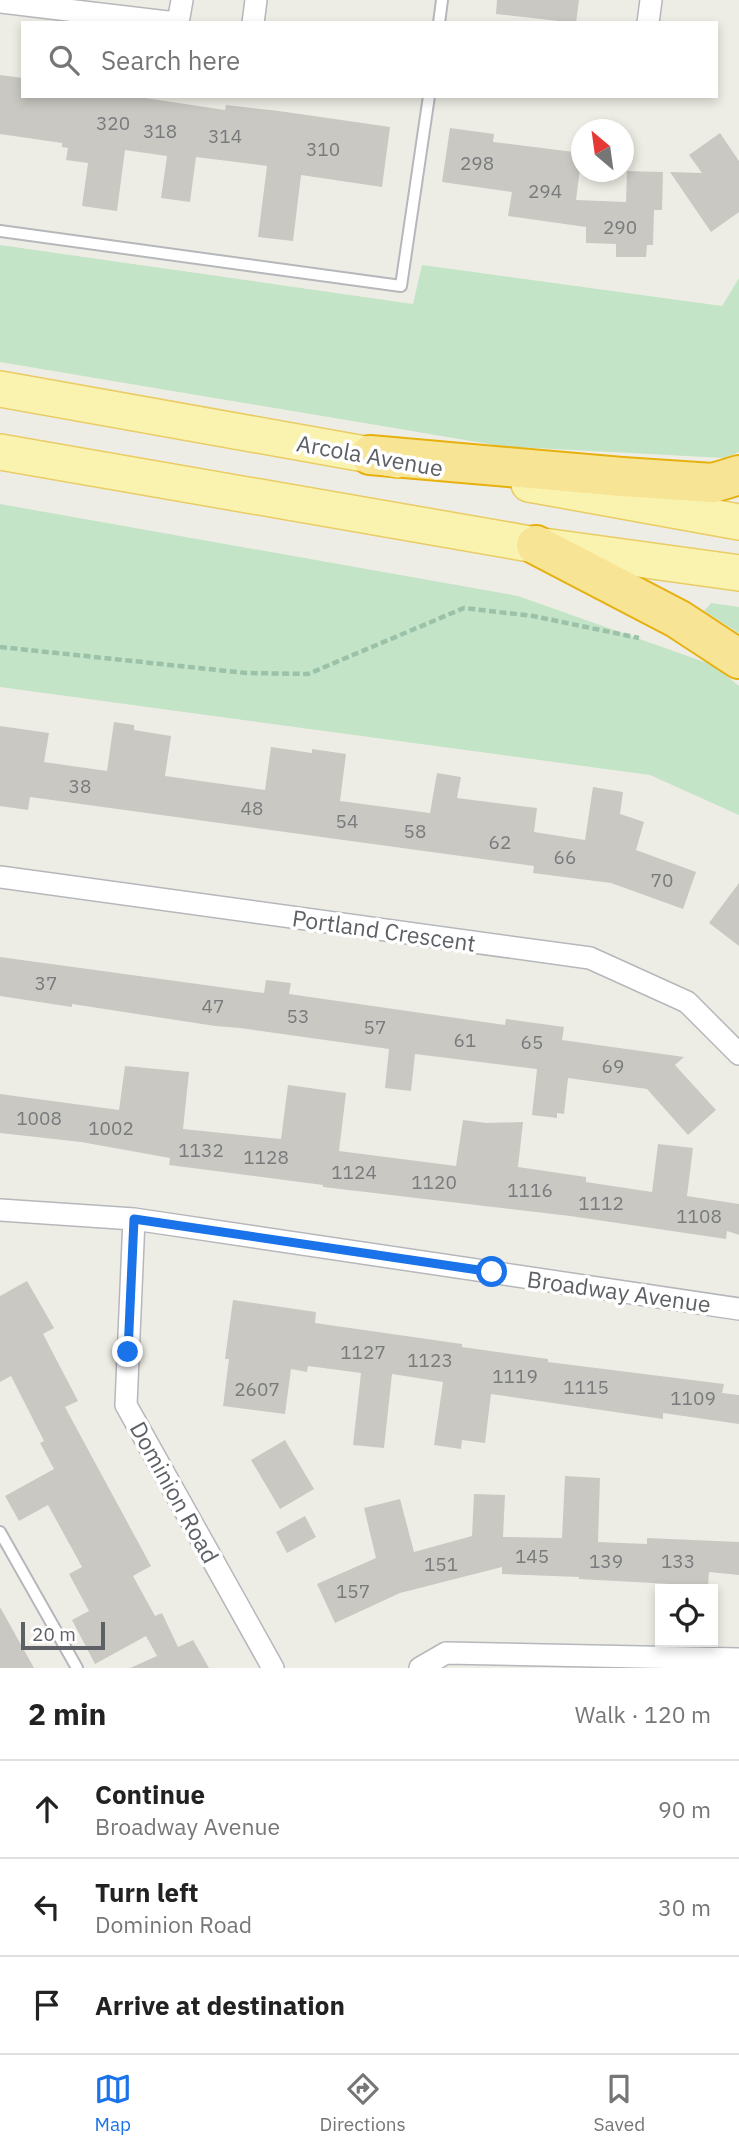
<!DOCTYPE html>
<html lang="en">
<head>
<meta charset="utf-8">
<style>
  body { margin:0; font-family:"IBM Plex Sans",sans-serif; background:#f6f6f6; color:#222 }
  .controls { position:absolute; right:21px; bottom:21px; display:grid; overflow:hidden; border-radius:0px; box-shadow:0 4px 10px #0003 }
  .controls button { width:63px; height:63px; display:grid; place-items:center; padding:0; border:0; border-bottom:2px solid #e0e0e0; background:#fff; color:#222; font:35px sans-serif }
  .compass { position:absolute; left:571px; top:119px; width:63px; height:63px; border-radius:50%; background:#fff; box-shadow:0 4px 10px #0003; rotate:331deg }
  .scale { position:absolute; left:21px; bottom:18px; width:84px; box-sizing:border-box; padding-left:7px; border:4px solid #5d6065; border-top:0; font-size:19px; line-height:24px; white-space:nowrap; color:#5d6065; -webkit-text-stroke:5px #fff; paint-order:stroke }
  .stop { position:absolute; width:21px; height:21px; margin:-16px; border:5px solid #1a73e8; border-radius:50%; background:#fff }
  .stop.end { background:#1a73e8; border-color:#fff; box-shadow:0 2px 7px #0008 }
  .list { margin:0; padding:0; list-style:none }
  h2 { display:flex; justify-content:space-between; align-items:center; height:91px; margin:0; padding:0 28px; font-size:30px }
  h2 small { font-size:23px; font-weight:400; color:#767676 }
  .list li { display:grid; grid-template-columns:46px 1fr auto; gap:21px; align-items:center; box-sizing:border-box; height:98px; padding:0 28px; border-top:2px solid #e0e0e0 }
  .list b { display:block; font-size:26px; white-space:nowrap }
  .list p { margin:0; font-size:23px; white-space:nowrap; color:#767676 }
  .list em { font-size:23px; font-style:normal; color:#767676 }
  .icon { flex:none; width:38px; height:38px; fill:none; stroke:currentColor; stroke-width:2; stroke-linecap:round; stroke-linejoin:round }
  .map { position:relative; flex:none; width:739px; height:1668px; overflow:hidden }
  .search { position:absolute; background:#fff; box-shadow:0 4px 10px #0003; left:21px; right:21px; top:21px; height:77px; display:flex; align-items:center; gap:18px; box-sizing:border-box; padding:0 24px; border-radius:0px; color:#767676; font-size:26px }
  .sheet { height:385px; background:#fff }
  nav { display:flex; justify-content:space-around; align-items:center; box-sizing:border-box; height:98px; border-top:2px solid #e0e0e0; background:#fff; font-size:19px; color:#767676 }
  nav a { display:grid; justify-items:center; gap:4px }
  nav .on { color:#1a73e8 }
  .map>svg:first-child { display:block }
  .green { fill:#c3e4c6 }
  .building { fill:#cac8c2 }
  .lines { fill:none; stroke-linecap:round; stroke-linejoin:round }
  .lane-casing { stroke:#b6b7bb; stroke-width:14 }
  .street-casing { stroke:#b6b7bb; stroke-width:24 }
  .primary-casing { stroke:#e9cc64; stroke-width:38 }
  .highway-casing { stroke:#e6b00e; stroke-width:42 }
  .path { stroke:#9bc2a9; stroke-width:4.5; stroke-dasharray:7 3.5; stroke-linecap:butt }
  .lane { stroke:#fff; stroke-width:10 }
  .street { stroke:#fff; stroke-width:21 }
  .primary { stroke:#faf3af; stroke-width:35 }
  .highway { stroke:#f7e494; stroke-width:38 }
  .route { stroke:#1a73e8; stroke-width:9 }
  .labels { text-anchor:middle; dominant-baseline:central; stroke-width:7; stroke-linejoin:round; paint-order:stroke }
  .number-label { font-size:19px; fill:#787a7c }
  .street-label { font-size:23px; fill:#5d6065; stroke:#fff }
</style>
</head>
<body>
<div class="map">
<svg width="739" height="1668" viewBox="0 0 739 1668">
  <rect width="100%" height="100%" fill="#eeede5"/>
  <path class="green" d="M0,245l413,59 9,-39 300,41 17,-28v174l-15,6 -223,-12 -501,-84z
    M0,504l518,92 195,69 26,21v129l-89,-40 -650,-88z
    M711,603l28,4v26l-35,-22z"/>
  <path class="building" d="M497,0h82l-3,23 -80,-9z
    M0,75l23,3v18h109l93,14 1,-5 53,6 111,16 -8,60 -81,-12 -8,66 -35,-4 9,-71 -71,-9 -6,45 -29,-4 6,-42 -42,-6 -8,61 -35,-5 6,-43 -22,-3 2,-12 -6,-1v-4l-62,-9z
    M450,128l44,6 -1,8 89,11 -6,47 50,2 1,-31 36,1 -1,38h-8l-1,35h-6l-1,12h-30v-13l-30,-1v-16l-78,-11 4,-24 -70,-10z
    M720,133l19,28v51l-28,20 -41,-60 32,1 -13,-18z
    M114,722l20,3v5l37,6 -6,40 100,14 6,-43 41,6v-4l34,5 -6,47 90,12 7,-40 24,4 -4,21 80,10 -3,24 51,8 8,-53 30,5 -3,22 24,8 -8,28 60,22 -13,37 -72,-26 -78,-10 1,-7 -504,-69 -2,13 -28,-4v-80l49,7 -5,29 63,9z
    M739,883v63l-30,-23z
    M0,957l264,36 2,-13 25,3 -2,11 216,31 1,-6 58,8 -2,13 122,17 -9,8 41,45 -28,25 -41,-46 -79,-11 -4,36 -7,-1v5l-25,-3 5,-46 -122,-15 -4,37 -26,-3 4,-39 -149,-21 -25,-2 -143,-22v3l-72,-11z
    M125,1066l64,6 -6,57 98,10 7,-54 58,8 -7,58 117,15 7,-46 23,3 37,-1 -5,45 68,10v5l66,10 6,-48 35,4 -6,48 52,8v31l-12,-4 -1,8 -156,-23 -247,-29v-2l-154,-20 1,-7 -89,-16 -81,-9v-39l119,16z
    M27,1281l27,47 -11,6 35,67 -13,6 86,159 -18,10 22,40 7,-3 16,34 15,-7 16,28h-79l27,-12 -11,-20 -51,28 -23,-44 17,-9 -20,-37 13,-7 -34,-62 -29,16 -14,-25 49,-27 -14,-26 4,-2 -33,-65 -11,6v-86z
    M233,1300l83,12 -1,11 147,21v3l86,12v3l176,22 -2,9 17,2v29l-76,-11v6l-172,-25 -6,49 -23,-3 -1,9 -27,-4 9,-63 -51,-8 -8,74 -31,-3 8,-72 -53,-7 -1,6 -16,-3 -6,45 -62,-8 6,-47h-4z
    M285,1440l29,49 -34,20 -29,-49z
    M565,1476l35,2 -2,64 49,2v-6l92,4v33l-30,-3 -1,14 -129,-7v-2l-77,-3v-7l-102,26 -65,30 -18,-39 59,-26 -12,-50 36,-9 14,53 58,-16 2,-42 31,1 -2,42 59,1z
    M305,1516l11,21 -29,16 -11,-21z
    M0,1607l34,61h-34z"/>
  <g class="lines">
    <defs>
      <path id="lane" d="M439,23l3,-23
        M0,231l401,55 28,-190
        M0,1532l77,136"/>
      <path id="street" d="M0,2l176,21
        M178,23l4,-23
        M253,23l3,-23
        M648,23l3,-23
        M0,877l590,81 97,44 52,52
        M0,1210l134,9 605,90
        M134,1219l-8,186 147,263
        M420,1668l26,-15 293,6"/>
      <path id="primary" d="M0,389l398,71
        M0,452l536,93 203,28
        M529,484l210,38"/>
      <path id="highway" d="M370,455l252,22 91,6 26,-8
        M536,545l142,74 61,40"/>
    </defs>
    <use href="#lane" class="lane-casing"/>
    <use href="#street" class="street-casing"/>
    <use href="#primary" class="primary-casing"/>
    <use href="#highway" class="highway-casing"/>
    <path class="path" d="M0,647l246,26 62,1 156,-66 69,8 106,22"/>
    <use href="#lane" class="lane"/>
    <use href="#street" class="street"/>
    <use href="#primary" class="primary"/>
    <use href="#highway" class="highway"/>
  </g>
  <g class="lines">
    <path class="route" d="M128,1352l6,-133 358,53"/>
  </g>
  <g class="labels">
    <g class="number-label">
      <text x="113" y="123">320</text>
      <text x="160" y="131">318</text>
      <text x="225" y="136">314</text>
      <text x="323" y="149">310</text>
      <text x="477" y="163">298</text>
      <text x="545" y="191">294</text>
      <text x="620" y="227">290</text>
      <text x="80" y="786">38</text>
      <text x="252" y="808">48</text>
      <text x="347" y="821">54</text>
      <text x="415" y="831">58</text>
      <text x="500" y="842">62</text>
      <text x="565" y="857">66</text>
      <text x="662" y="880">70</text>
      <text x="46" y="983">37</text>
      <text x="213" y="1006">47</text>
      <text x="298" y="1016">53</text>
      <text x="375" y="1027">57</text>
      <text x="465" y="1040">61</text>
      <text x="532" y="1042">65</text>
      <text x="613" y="1066">69</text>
      <text x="39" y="1118">1008</text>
      <text x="111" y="1128">1002</text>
      <text x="201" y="1150">1132</text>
      <text x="266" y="1157">1128</text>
      <text x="354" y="1172">1124</text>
      <text x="434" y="1182">1120</text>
      <text x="530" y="1190">1116</text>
      <text x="601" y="1203">1112</text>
      <text x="699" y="1216">1108</text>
      <text x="363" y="1352">1127</text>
      <text x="430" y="1360">1123</text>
      <text x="515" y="1376">1119</text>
      <text x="586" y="1387">1115</text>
      <text x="257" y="1389">2607</text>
      <text x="693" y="1398">1109</text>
      <text x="532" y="1556">145</text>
      <text x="606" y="1561">139</text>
      <text x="678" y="1561">133</text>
      <text x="441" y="1564">151</text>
      <text x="353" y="1591">157</text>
    </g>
    <g class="street-label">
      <text transform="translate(370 455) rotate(10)">Arcola Avenue</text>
      <text transform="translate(384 930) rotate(8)">Portland Crescent</text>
      <text transform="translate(619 1291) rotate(8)">Broadway Avenue</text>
      <text transform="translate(175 1492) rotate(61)">Dominion Road</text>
    </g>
  </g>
</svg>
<div class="controls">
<button><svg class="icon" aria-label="locate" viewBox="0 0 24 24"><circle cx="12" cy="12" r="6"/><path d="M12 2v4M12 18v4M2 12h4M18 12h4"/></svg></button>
</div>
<svg class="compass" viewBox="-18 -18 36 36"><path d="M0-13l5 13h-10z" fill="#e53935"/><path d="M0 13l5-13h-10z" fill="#767676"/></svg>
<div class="scale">20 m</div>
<div class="stop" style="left:492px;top:1272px"></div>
<div class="stop end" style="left:128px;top:1352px"></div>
<div class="search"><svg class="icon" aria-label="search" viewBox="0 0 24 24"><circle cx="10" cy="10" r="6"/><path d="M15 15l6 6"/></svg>Search here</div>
</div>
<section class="sheet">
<h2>2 min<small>Walk · 120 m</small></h2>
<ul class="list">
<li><svg class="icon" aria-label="ahead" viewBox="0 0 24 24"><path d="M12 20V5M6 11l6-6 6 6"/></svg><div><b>Continue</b><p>Broadway Avenue</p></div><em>90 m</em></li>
<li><svg class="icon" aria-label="left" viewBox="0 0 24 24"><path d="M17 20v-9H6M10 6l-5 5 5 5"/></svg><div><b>Turn left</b><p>Dominion Road</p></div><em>30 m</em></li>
<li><svg class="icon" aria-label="arrive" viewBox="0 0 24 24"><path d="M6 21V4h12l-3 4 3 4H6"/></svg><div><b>Arrive at destination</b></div></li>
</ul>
</section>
<nav>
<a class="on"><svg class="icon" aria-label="map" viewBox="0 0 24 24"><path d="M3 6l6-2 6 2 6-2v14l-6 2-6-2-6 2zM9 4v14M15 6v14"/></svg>Map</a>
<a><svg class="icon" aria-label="directions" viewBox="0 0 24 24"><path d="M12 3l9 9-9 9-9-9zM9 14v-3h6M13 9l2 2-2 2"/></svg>Directions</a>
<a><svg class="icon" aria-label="saved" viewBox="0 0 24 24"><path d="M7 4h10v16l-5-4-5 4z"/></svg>Saved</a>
</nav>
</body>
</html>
